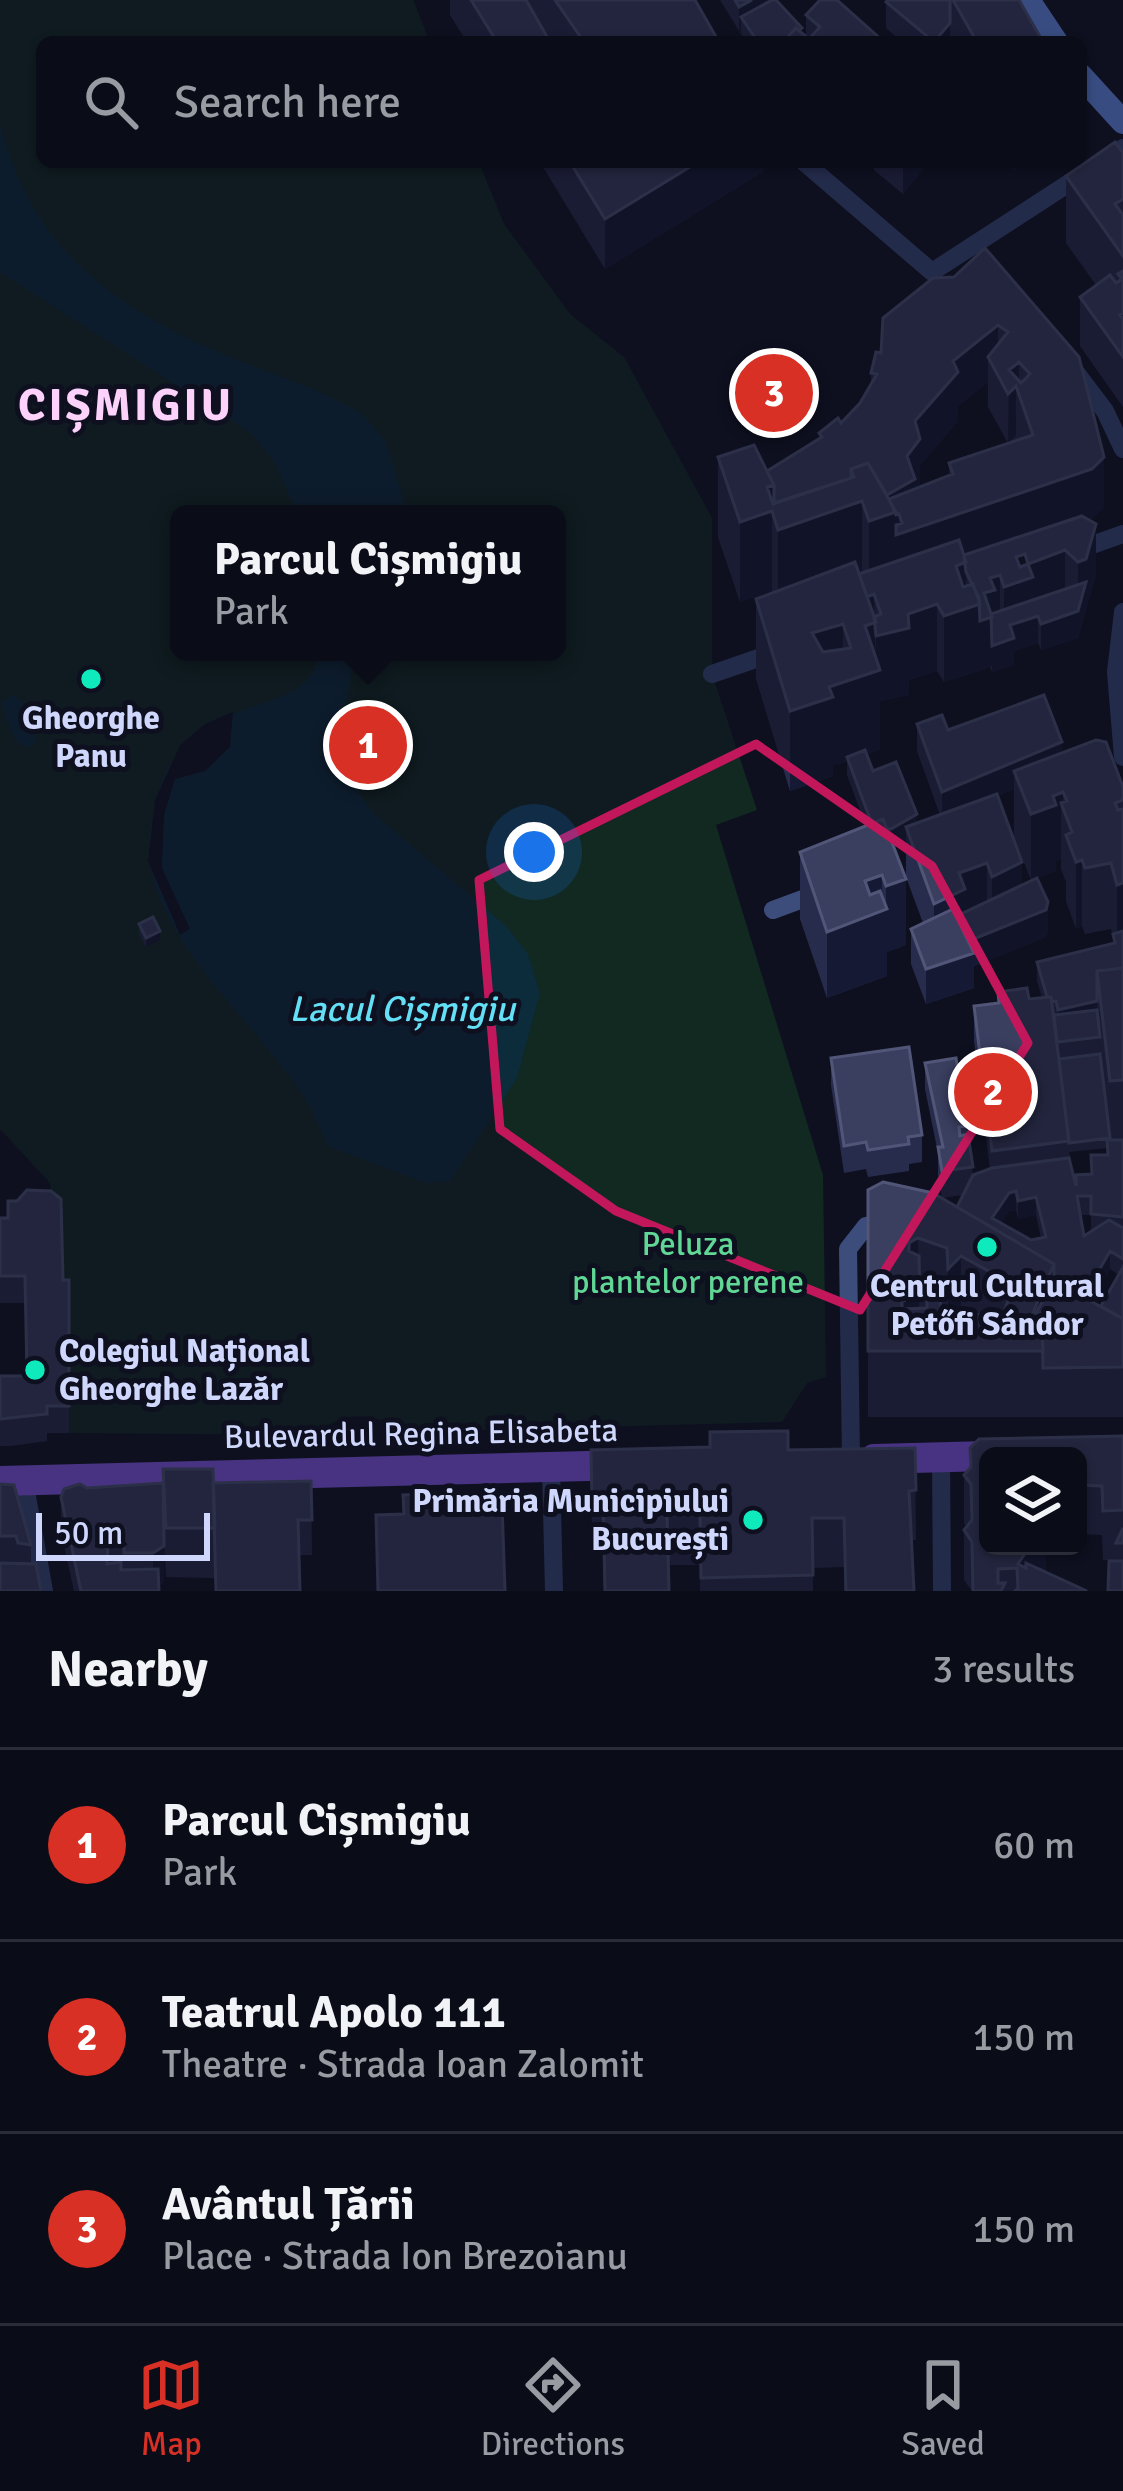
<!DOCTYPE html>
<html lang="en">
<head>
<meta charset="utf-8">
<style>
  body { margin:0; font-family:Signika,sans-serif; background:#181a25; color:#f1f3f6 }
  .controls { position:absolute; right:36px; bottom:36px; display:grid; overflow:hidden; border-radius:18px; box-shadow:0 3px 9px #0004 }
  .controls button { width:108px; height:108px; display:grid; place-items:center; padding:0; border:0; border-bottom:3px solid #2a2c37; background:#0a0c18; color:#f1f3f6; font:60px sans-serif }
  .scale { position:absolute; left:36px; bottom:30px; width:174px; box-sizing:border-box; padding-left:12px; border:6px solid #cfd8fc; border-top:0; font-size:33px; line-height:42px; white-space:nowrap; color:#cfd8fc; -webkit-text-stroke:9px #0e1020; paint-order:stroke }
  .you { position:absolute; left:534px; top:852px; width:42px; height:42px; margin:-30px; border:9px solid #fff; border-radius:50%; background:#1a73e8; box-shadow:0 0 0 18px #1a73e833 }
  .badge { display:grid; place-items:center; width:78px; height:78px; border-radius:50%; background:#d93025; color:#fff; font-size:39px; font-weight:700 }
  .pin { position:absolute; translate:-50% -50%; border:6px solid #fff; box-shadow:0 3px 12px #0006 }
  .popup { position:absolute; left:170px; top:505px; width:396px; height:156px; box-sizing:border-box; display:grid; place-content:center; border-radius:18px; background:#0a0c18; filter:drop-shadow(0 3px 9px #0005); font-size:39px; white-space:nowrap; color:#999ba2 }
  .popup b { font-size:45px; color:#f1f3f6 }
  .popup::after { content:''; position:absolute; left:50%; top:100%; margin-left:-24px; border:24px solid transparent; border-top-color:#0a0c18 }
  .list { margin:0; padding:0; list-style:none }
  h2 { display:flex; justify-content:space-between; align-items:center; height:156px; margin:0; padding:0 48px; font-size:51px }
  h2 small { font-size:39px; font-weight:400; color:#999ba2 }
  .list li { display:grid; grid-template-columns:78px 1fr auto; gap:36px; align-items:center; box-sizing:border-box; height:192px; padding:0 48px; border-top:3px solid #2a2c37 }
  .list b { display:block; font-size:45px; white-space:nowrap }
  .list p { margin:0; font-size:39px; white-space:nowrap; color:#999ba2 }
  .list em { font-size:39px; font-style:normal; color:#999ba2 }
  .icon { flex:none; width:66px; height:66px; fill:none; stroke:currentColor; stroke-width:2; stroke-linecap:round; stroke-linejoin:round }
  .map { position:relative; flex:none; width:1123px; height:1591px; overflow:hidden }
  .search { position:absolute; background:#0a0c18; box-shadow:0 3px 9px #0004; left:36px; right:36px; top:36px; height:132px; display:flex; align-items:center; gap:30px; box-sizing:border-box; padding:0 42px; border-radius:18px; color:#999ba2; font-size:45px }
  .sheet { height:732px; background:#0a0c18 }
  nav { display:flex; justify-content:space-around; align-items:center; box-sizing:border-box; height:168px; border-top:3px solid #2a2c37; background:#0a0c18; font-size:33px; color:#999ba2 }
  nav a { display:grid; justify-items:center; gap:6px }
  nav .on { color:#d93025 }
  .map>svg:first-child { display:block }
  .green { fill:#112921; fill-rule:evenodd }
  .water { fill:#0c2b3b }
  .pier { fill:#0e1020 }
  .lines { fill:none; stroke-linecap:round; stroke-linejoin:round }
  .street { stroke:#3c4d7c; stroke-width:18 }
  .secondary { stroke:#6c94f6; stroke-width:24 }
  .primary { stroke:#8d5df6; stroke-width:30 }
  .wall { fill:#282c4c; fill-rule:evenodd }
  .shaded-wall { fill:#161933 }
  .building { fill:#3a3e5f; stroke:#515678; stroke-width:3; fill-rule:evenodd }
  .marked { fill:none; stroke:#c2185b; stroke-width:9; stroke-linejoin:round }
  .poi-dot { fill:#0eeabc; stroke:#0e1020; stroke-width:4.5 }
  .labels { text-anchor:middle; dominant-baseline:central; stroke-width:10; stroke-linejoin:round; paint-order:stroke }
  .poi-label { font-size:33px; font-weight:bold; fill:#cfd8fc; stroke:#0e1020 }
  .park-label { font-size:33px; fill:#60d795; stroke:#0e1020 }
  .street-label { font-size:33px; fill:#cfd8fc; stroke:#0e1020 }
  .water-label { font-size:36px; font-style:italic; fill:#64e0f6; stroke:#0e1020 }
  .district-label { font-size:45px; font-weight:bold; letter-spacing:3px; fill:#fcd1fa; stroke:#0e1020 }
</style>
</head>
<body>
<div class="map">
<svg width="1123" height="1591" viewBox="0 0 1123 1591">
  <rect width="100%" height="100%" fill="#0e1020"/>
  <path class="green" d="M0,0h413l17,42h-388v120h437l25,62 66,90 54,43 88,161v156l45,136 -41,15 107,350 3,202 -19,6 -25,39 -377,10c-31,-20 -61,-23 -89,3l-247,-2v-125l-6,-1 -13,-124 -50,-54zM179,514h378v138h-378z
    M743 393a32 32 0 1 1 64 0a32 32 0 1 1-64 0Z"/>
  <path class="water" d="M0,124c32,132 126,192 245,239 39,16 82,28 118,52l22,26 23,73h-111l-21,-50 -25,-31 -251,-161z
    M318,652h38l-15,75 18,67 16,21 131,111 22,28 12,39 -23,85 -67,103 -24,2 -96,-36c-10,-15 -15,-34 -25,-49 -46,-70 -119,-129 -149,-209 -10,-28 -8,-51 -2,-80 24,-130 161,-82 164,-157z
    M14,695l23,22 -6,14 6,10 -9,7 -13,-8 -14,-38z"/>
  <path class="pier" d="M233,712l-3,35 -25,24 -30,8 -11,36 -2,53 28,61 -10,6 -32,-74 7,-61 25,-55 25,-21z"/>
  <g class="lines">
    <path class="street" d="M804,162l128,110 191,-124
      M1074,370l31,41 18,38
      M1075,551l48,-17
      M1123,612l-7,60 7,85
      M712,674l64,-22
      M773,910l46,-17
      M941,1457l1,134
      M851,1460l-3,-211 18,-23 23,-3
      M551,1467l3,124
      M24,1480l20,111"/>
    <path class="secondary" d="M1028,0l28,42
      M1081,76l42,46"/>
    <path class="primary" d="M874,1459l114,-3
      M0,1481l628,-16"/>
  </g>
  <path class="wall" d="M450,0h245l24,42h-252l-17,-27z
    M720,0h56l30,37v-22l78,27h-138z
    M888,0h131l24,42h-141l-16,-14v-26z
    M1123,153v254l-43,-61v-49l16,-12 -30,-42v-67z
    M540,162h224v9l-159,98z
    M874,162h55l-26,32 -29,-24z
    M985,248l119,259 -15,13 7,54 -18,64 -37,12 -3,-7 -24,8v14l-22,7 -2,-5 -46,15 -7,-11 -28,9v15l-29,6v49l-13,4 6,17 44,52 23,-8 -23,-64v-27l145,29 61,34v630h-255v-227l89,17 6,-12 -21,3 -4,-24v-21l-13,-64v-26l34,13v13l8,37 6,50 17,-7 -16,-128v-35l24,-3v-11l31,7 13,-1 -5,-17v-19l76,-18v-8l-2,-7 -26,5 -3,-8 -6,3 -10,-28v-19l-5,-13v-10l-5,2v10l-25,9 -17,-43v-48l-17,7 25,89 26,44 -2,8 -72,29v22l-48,16 -15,-40v-35l12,-6 -17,-46v-38l-13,7 13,99 -19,7v24l-60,22 -27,-79v-67l66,-26 -19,-51v-14l-14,4v11l-43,15 -34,-112v-80l16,-6v-2l-32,11 -22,-65v-80l49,14 52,-32v-6l22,-10 19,-20 11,-19v-11l10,-20 73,-76zM988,382v25l20,36 -59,20v13l-29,11v-22l38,-44v-15zM1025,554l3,10 -8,3 -4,-10zM1108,1148v7l-17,19 -15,10 -7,-32zM1016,1210l2,9 18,-4 5,23 -10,2 -30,-17 8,-12zM1080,1215h11v17l-7,4zM1110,1269l9,6 -18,32 -9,-5zM941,1312l6,3 -3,12h-2z
    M139,924l21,16 -14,7 -7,-13z
    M831,1058l91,77v27l-13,2v7l-41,6 -2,-8 -22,4 -13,-88z
    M0,1218l63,62h6v153h-22v8l-36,5h-11v-70h27l-2,-73h-25z
    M1123,1436v155h-15l1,-30 7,-1h-13l-1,-25 -24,-1v-78h-90v90h58v25l41,20h-115l-8,-11v-50l2,-3 -2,-3v-49l6,-7v-20l9,-9z
    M915,1448l1,92h-4l2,51h-70v-24l-31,1v23h-113v-26h-32l1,26h-65l-1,-42 -11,1 -1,-100z
    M311,1481l1,74h-13l1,36h-85v-13l-49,-1 -2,-35v39l-5,4v6h-85l-13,-59v-35l26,-9z
    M0,1484l31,61v19l-31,27z"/>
  <path class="shaded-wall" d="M752,0h20l-31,17v16l-2,1v-27z
    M950,23v19h-14z
    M698,162h66v9l-159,98v-50z
    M907,162h22l-26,32v-27z
    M1012,162h17l-17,9z
    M998,325v49l-10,-17v25l-30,24v15l-38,44v23l184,-31v50l-12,12 -218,75 2,77v-35l32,-22 29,-10v67l-28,9v15l-29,6v49l-47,15v11l-43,15v-80l22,-78 31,-9v58l20,-84 6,-2v-75l38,-65 8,-35 38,-60z
    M1019,362v33l-3,-9v50l-8,7 1,-73z
    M774,485v34l-2,-8v80l-32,11v-80l27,-35z
    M862,501v80l-84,28v-79z
    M1096,524v50l-18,64 -37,12v-26l37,-13v-49z
    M1065,550v49l-27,17v27l-24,8v14l-22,7v-6l-48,16v-66l12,-50 10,-4v47l18,-16 6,-15 10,-3v49l4,12v-49l24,-23z
    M1062,742v27l-48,2v18l-72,30v-27z
    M1063,792v18l-2,-7v56l-5,2v10l-25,9v-66l22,-18z
    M917,814v19l-11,-6v12l-15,8v-18z
    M1082,860v66l-6,3v-67z
    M1022,862v50l-30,14v-49z
    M987,863v50l-28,2v26l-25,12v-49l25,-31z
    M882,875v36l4,-1v-24l20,-7v66l-19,7v24l-60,22v-66l38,-51z
    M1123,883v66l-6,2v-66z
    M1048,902v27l-2,8 -72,29v22l-48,16v-35l45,-15v-14z
    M160,931v9l-14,7v-9z
    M1097,1001v18l-39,9v-18z
    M1016,1191v19l-7,1 -17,26v-19l17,-25z
    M1036,1197v18l-18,4v-18z
    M918,1238l2,113h-18v-50l7,-58z
    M1110,1251v18l-26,46v-18z
    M961,1256v66l-13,13v-66z
    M1054,1264v66l-21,-17z
    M164,1546v35l-11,7v-35z
    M1030,1546h16v27l-13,18 -15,-27z"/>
  <path class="building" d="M471,0h55l24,42h-53z
    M555,0h140l24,42h-135z
    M735,0h17l-13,7z
    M772,0h4l26,28 -3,3 -3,-3 -13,14h-25l-17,-25z
    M820,0h17l47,42h-101l13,-14 13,11 11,-12 -14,-12z
    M888,0h62v23l-16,19 -48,-40z
    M953,0h66l24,42h-66z
    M1115,142l8,11v46l-8,5 8,11v41l-57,-80z
    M570,162h128l-93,57z
    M985,248l94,109 25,100 -12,12 -196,66v-10l6,-2 -3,-9 -3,1 -7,-16 64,-25 -4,-11 84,-28 -17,-49 -8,8 -20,-37 20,-25 -10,-7 -45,36 5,11 -43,49 5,18 -13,17 8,23 -28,16 -19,-32 -17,6v9l-77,25v-18l-7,-14 55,-34 -3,-4 19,-15 3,5 19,-20 17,-29 -6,-1 5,-21 5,1 2,-35 50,-40 21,-1zM1019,362l11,12 -9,9 -12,-13z
    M1123,271v42l-3,2 3,4v38l-43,-60 30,-22 6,8 6,-4 -4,-5z
    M754,445l20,40 -7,2 6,17 81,-27 -3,-8 17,-6 28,49 -27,9 -7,-20 -84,29 -6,-19 -32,11 -22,-65z
    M1082,516l14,8 -10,35 -8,3 -13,-12 -37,14 5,13 -29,10 -4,-12 -10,3 5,12 -11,3 8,24 -12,4 -1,-23 -13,-26 -2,-17zM1025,554l3,10 -8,3 -4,-10z
    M959,540l7,22 -10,4 7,21 10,-3 7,20 -36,12 -7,-12 -29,10 1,14 -33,8 -2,-19 7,-3 -7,-20 -7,3 -8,-23z
    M855,562l21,60 -11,4 15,44 -51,17 4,10 -43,14 -34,-112zM843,624l8,24 -28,4 -11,-19z
    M1086,582l-8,29 -37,13 -3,-8 -28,9 4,13 -22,8 -1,-32z
    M1044,695l18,47 -120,50 -25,-68 25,-9 6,15z
    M1096,740l10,2 17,45v13l-8,3 3,7 5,-1v74l-6,2 -6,-22 -26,5 -3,-8 -6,2 -10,-27 6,-3 -11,-29 6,-2 -4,-9 -10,4 3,9 -25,9 -17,-43z
    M865,750l8,21 23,-9 21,52 -26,15h-4l-4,-10 -11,5 -25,-67z
    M997,794l25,68 -30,15 -5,-14 -28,10 6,16 -31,15 -28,-77z
    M883,819l23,60 -20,7 -4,-11 -17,6 5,14 10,-4 7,18 -60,23 -27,-80z
    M1037,878l11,24 -2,8 -75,30 -12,-25z
    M953,909l21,44 -48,16 -15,-40z
    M153,917l7,14 -14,7 -7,-14z
    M1123,931v37l-26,3v30l-39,9 -2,-9 -4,1 -1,-5h-4l-10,-35 78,-19 -2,-9z
    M1123,968v112l-13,1 -13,-110z
    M1027,988l2,11 22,-2 18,144 -77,10 -18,-145 25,-3 -1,-11z
    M1097,1010l3,27 -43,5 -3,-27z
    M909,1047l13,88 -14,2 1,7 -41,6 -2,-8 -22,4 -13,-88z
    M1100,1054l10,84 -41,5 -10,-84z
    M956,1058l3,18 -8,2 2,12 8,-2 6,38 -8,1 1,9 8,-2 5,33 -31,4 -4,-24h5l-18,-84z
    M1107,1140h16v77l-32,-3v-18h-14l7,40 25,-16 14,8v31l-13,-8 -26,46 -30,-17v-16l-97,-57 16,-32 19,-7 77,-10 7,28v-11l16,-1 -1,-19h17zM1016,1191l2,10 18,-4 10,40 -15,3 -39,-22 17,-25z
    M883,1182l50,11 121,71 -21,49h9l1,38h-175v-161zM918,1238l29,10 1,21 13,-13 53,29 -11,29 -59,1v12h-8v-8h6l-3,-29h-12v18l-25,1v-8l18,-4 -1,-41 -10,-5v-8z
    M27,1190l24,1 10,8 2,81h6v126h-22v8l-47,5v-43h27l-2,-100h-25v-58h8v-17h9z
    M1123,1267v52l-22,-13z
    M1054,1281l69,38v48l-80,1 -1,-55h-6z
    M788,1431v19l127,-2 1,42 -7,1 5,100h-68l-2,-73h-32l1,57 -112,3 -1,-63h-33l2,76h-64l-2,-91h-11l-1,-50 119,-3v-15z
    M1123,1436v74l-20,1 -1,-25 -24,-1v-29h-90v90h42l-12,18 8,4v-5l61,28h-72l3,-3 -1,-20 -19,1v14h7l-4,8h-28l-1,-49 -8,-12 8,-10 -1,-36 -7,-9 7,-8 -1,-19 9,-9z
    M163,1469h50l2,59h-49z
    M311,1481l1,39h-14l2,71h-84l-3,-108z
    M163,1483l1,63 -11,7h-29v-25l-15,1 -2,35 14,-2v8l37,-1 1,22h-78l-20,-94 3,-8 16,-5 7,4z
    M0,1484l14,1 17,60 -13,-2 -2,-7h-16z
    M462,1493l1,12 39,-1 3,87h-127l-2,-76 28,-1 -1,-19z
    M1123,1528v15h-7z
    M1109,1561h14v30h-15z
    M0,1563l36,1 5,27h-41z"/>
  <path d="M0 0H1123V1591H0ZM756,744l176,122 96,177 -168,267 -244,-99 -116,-82 -21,-249z" fill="#0e1020" fill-opacity=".55" fill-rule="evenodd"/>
  <path class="marked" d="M756,744l176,122 96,177 -168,267 -244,-99 -116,-82 -21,-249z"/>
  <g class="poi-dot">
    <circle cx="91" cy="679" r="12"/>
    <circle cx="987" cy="1247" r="12"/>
    <circle cx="35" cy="1370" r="12"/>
    <circle cx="753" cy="1520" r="12"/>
  </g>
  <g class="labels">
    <g class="poi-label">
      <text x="91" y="718">Gheorghe<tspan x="91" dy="38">Panu</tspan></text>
      <text x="987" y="1286">Centrul Cultural<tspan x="987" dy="38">Petőfi Sándor</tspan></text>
      <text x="59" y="1351" text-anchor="start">Colegiul Național<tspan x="59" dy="38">Gheorghe Lazăr</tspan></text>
      <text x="729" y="1501" text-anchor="end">Primăria Municipiului<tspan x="729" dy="38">București</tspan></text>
    </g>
    <g class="park-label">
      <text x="688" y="1244">Peluza<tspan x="688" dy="38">plantelor perene</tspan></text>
    </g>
    <g class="street-label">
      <text transform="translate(421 1434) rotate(-1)">Bulevardul Regina Elisabeta</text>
    </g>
    <g class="water-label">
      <text x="402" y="1009">Lacul Cișmigiu</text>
    </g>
    <g class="district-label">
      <text x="126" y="405">CIȘMIGIU</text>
    </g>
  </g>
</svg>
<div class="controls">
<button><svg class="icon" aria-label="layers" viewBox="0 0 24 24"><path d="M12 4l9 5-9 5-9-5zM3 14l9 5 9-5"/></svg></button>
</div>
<div class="scale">50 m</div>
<div class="you"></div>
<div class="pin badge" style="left:368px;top:745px">1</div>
<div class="popup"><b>Parcul Cișmigiu</b>Park</div>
<div class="pin badge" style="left:993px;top:1092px">2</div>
<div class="pin badge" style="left:774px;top:393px">3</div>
<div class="search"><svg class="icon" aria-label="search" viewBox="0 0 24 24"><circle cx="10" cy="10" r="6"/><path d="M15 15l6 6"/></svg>Search here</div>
</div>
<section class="sheet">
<h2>Nearby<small>3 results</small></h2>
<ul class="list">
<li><span class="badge">1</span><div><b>Parcul Cișmigiu</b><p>Park</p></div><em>60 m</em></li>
<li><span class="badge">2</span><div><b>Teatrul Apolo 111</b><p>Theatre · Strada Ioan Zalomit</p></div><em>150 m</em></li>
<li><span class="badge">3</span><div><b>Avântul Țării</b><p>Place · Strada Ion Brezoianu</p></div><em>150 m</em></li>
</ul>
</section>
<nav>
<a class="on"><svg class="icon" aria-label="map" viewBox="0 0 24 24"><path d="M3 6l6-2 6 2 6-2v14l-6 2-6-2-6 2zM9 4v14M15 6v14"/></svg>Map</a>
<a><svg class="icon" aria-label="directions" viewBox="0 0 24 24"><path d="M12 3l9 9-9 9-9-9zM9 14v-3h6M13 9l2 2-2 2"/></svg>Directions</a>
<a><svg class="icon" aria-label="saved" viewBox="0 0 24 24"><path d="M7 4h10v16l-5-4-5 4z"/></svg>Saved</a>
</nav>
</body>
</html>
